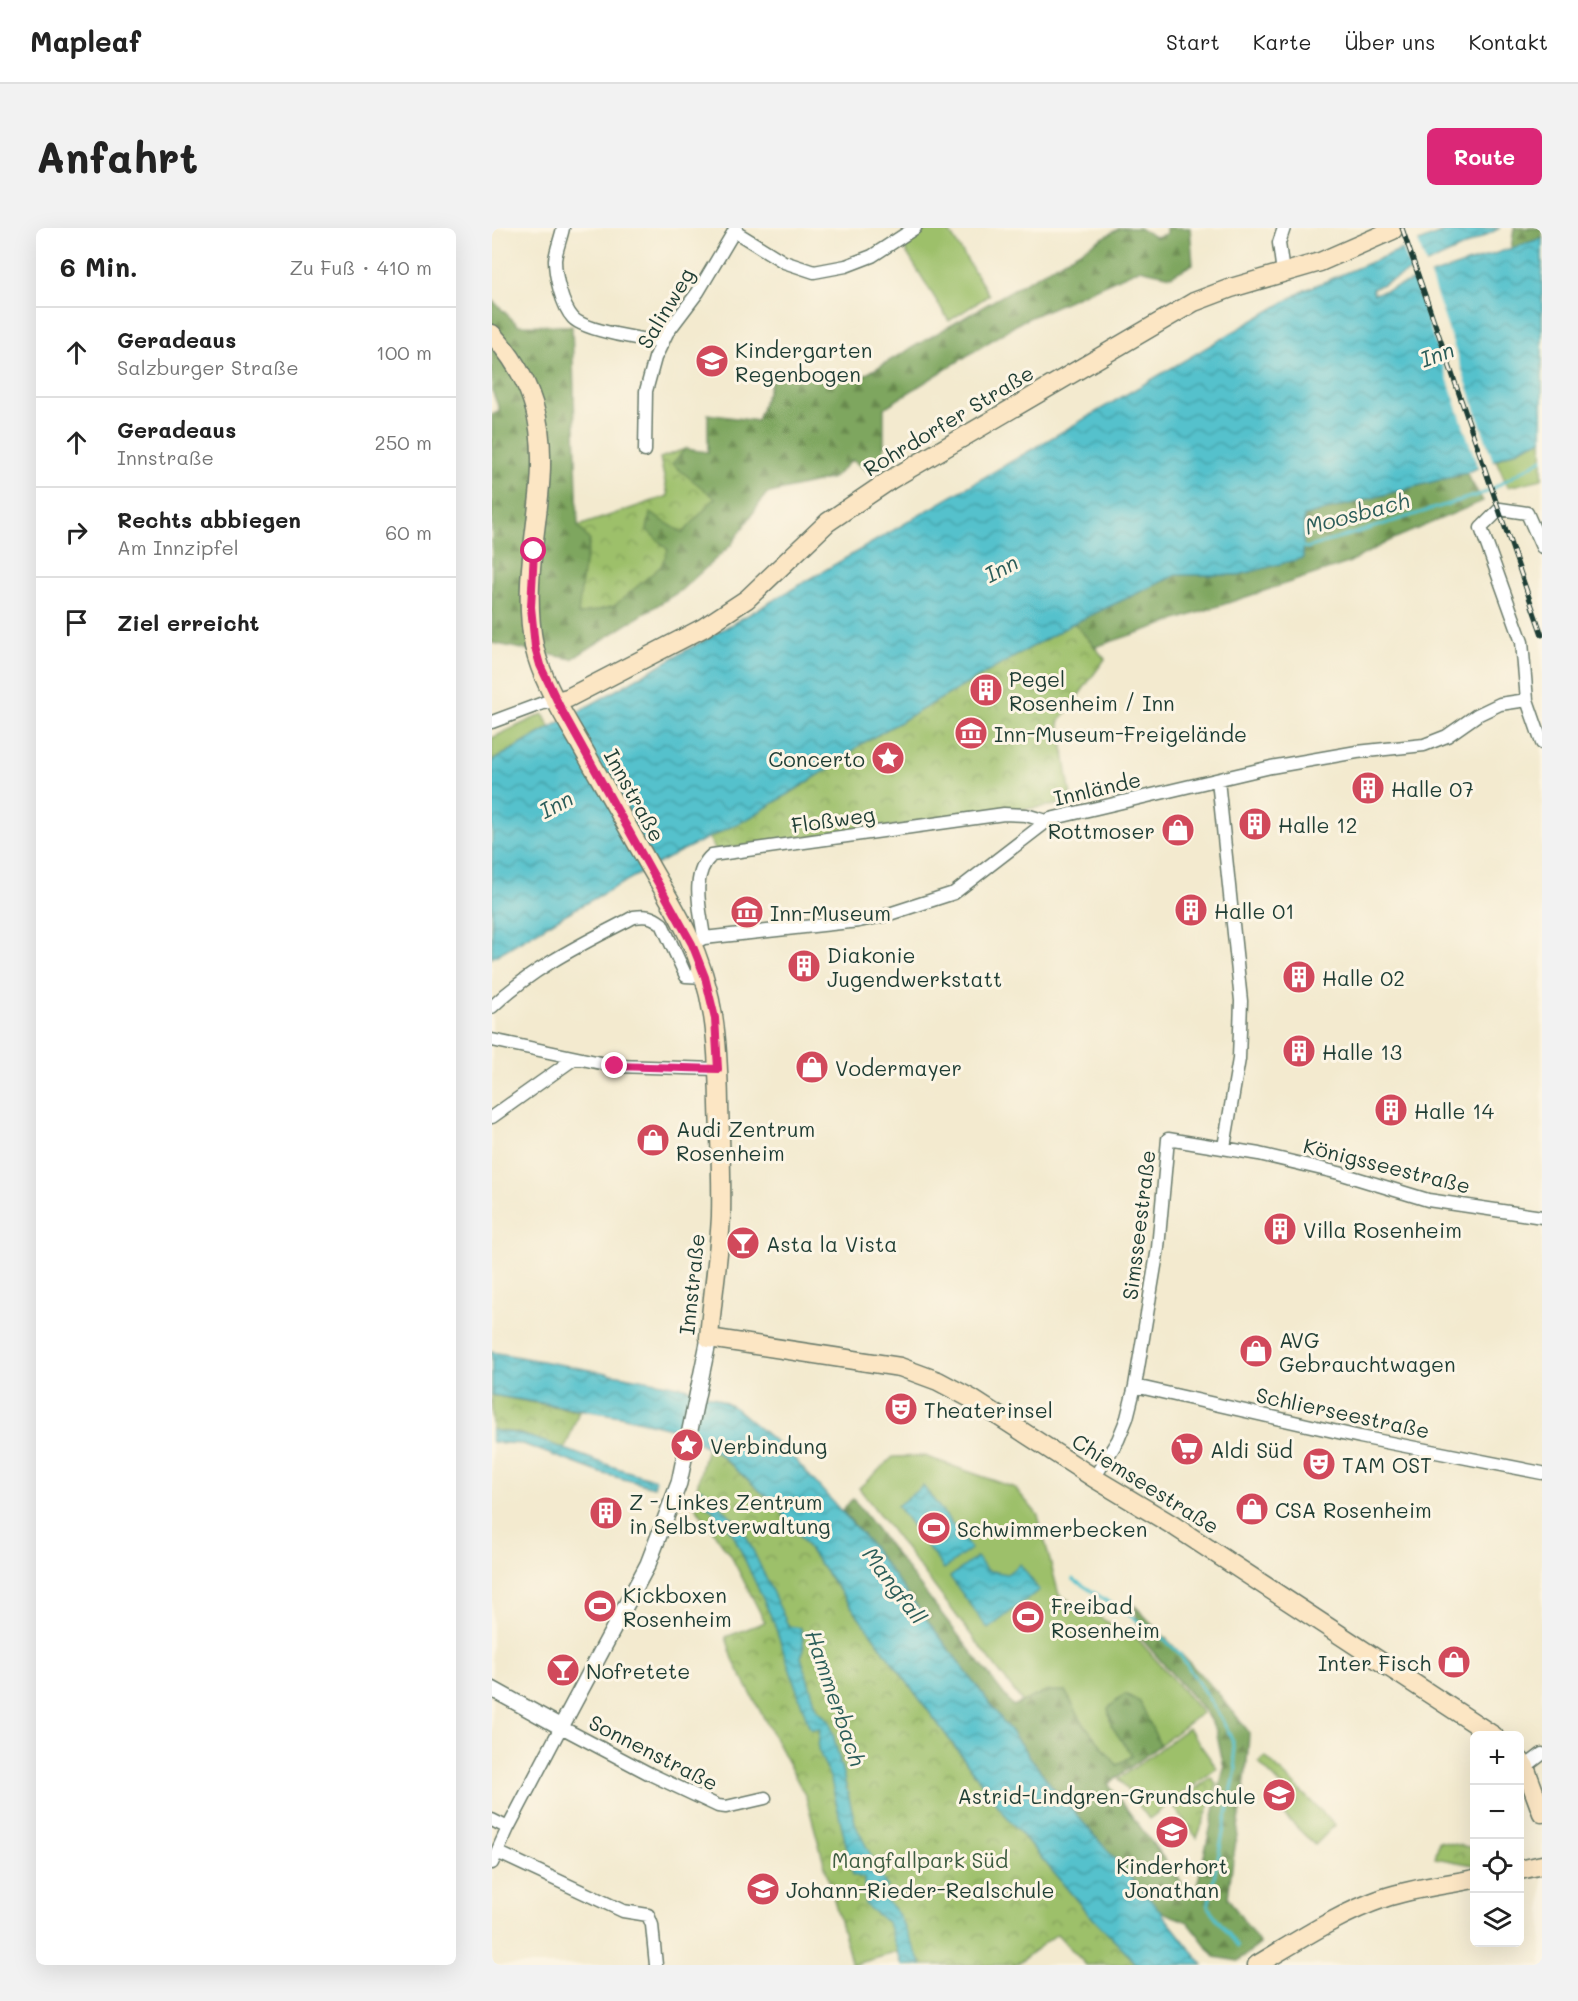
<!DOCTYPE html>
<html lang="de">
<head>
<meta charset="utf-8">
<style>
  body { margin:0; font-family:Mali,sans-serif; background:#f2f2f2; color:#222 }
  .controls { position:absolute; right:18px; bottom:18px; display:grid; overflow:hidden; border-radius:9px; box-shadow:0 6px 24px #0002 }
  .controls button { width:54px; height:54px; display:grid; place-items:center; padding:0; border:0; border-bottom:2px solid #e0e0e0; background:#fff; color:#222; font:30px sans-serif }
  .stop { position:absolute; width:18px; height:18px; margin:-14px; border:4px solid #db2777; border-radius:50%; background:#fff }
  .stop.end { background:#db2777; border-color:#fff; box-shadow:0 2px 6px #0008 }
  .list { margin:0; padding:0; list-style:none }
  h2 { display:flex; justify-content:space-between; align-items:center; height:78px; margin:0; padding:0 24px; font-size:26px }
  h2 small { font-size:20px; font-weight:400; color:#767676 }
  .list li { display:grid; grid-template-columns:39px 1fr auto; gap:18px; align-items:center; box-sizing:border-box; height:90px; padding:0 24px; border-top:2px solid #e0e0e0 }
  .list b { display:block; font-size:22px; white-space:nowrap }
  .list p { margin:0; font-size:20px; white-space:nowrap; color:#767676 }
  .list em { font-size:20px; font-style:normal; color:#767676 }
  .icon { flex:none; width:33px; height:33px; fill:none; stroke:currentColor; stroke-width:2; stroke-linecap:round; stroke-linejoin:round }
  .map { position:relative; flex:none; width:1050px; height:1737px; overflow:hidden; border-radius:9px }
  header { display:flex; align-items:center; gap:36px; box-sizing:border-box; height:84px; padding:0 30px; background:#fff; border-bottom:2px solid #e0e0e0 }
  header strong { font-size:28px }
  nav { display:flex; gap:33px; margin-inline-start:auto; font-size:21px }
  .intro { display:flex; align-items:center; justify-content:space-between; box-sizing:border-box; height:144px; padding:0 36px }
  h1 { margin:0; font-size:42px }
  .button { padding:15px 27px; border-radius:9px; background:#db2777; color:#fff; font-size:21px; font-weight:700 }
  main { display:flex; gap:36px; padding:0 36px }
  aside { flex:1; background:#fff; border-radius:9px; box-shadow:0 6px 24px #0002 }
  .map>svg:first-child { display:block }
  .green { fill:#9dc06a; stroke:#5e7e4f; stroke-width:1.5 }
  .forest { fill:url(#forest-firs); stroke:#4e7249; stroke-width:1.5 }
  .park { fill:url(#park-crowns); stroke:#5e7e4f; stroke-width:1.5 }
  .water { fill:url(#water-waves); stroke:#3a7f80; stroke-width:1.5 }
  .pier { fill:#f3eacf }
  .lines { fill:none; stroke-linecap:round; stroke-linejoin:round }
  .stream { stroke:#54c1cc; stroke-width:3 }
  .minor-casing { stroke:#697a6a; stroke-width:15 }
  .tertiary-casing { stroke:#697a6a; stroke-width:18 }
  .secondary-casing { stroke:#697a6a; stroke-width:21 }
  .minor { stroke:#fff; stroke-width:12 }
  .tertiary { stroke:#fff; stroke-width:15 }
  .secondary { stroke:#fce6c4; stroke-width:18 }
  .rail-casing { stroke:#1f3d34; stroke-width:5 }
  .rail { stroke:#fcf5e5; stroke-width:3; stroke-dasharray:9; stroke-linecap:butt }
  .route { stroke:#db2777; stroke-width:8 }
  .labels { text-anchor:middle; dominant-baseline:central; stroke-width:6; stroke-linejoin:round; paint-order:stroke }
  .street-label { font-size:21px; fill:#1f3d34; stroke:#fcf5e5 }
  .poi-label { font-size:21px; fill:#1f3d34; stroke:#fcf5e5; text-anchor:start }
  .park-label { font-size:21px; fill:#3e5e42; stroke:#fcf5e5 }
  .water-label { font-size:22px; font-style:italic; fill:#2c5e5a; stroke:#fcf5e5 }
</style>
</head>
<body>
<header>
<strong>Mapleaf</strong>
<nav><a>Start</a><a>Karte</a><a>Über uns</a><a>Kontakt</a></nav>
</header>
<div class="intro"><h1>Anfahrt</h1><a class="button">Route</a></div>
<main>
<aside>
<h2>6 Min.<small>Zu Fuß · 410 m</small></h2>
<ul class="list">
<li><svg class="icon" aria-label="ahead" viewBox="0 0 24 24"><path d="M12 20V5M6 11l6-6 6 6"/></svg><div><b>Geradeaus</b><p>Salzburger Straße</p></div><em>100 m</em></li>
<li><svg class="icon" aria-label="ahead" viewBox="0 0 24 24"><path d="M12 20V5M6 11l6-6 6 6"/></svg><div><b>Geradeaus</b><p>Innstraße</p></div><em>250 m</em></li>
<li><svg class="icon" aria-label="right" viewBox="0 0 24 24"><path d="M7 20v-9h11M14 6l5 5-5 5"/></svg><div><b>Rechts abbiegen</b><p>Am Innzipfel</p></div><em>60 m</em></li>
<li><svg class="icon" aria-label="arrive" viewBox="0 0 24 24"><path d="M6 21V4h12l-3 4 3 4H6"/></svg><div><b>Ziel erreicht</b></div></li>
</ul>
</aside>
<div class="map">
<svg width="1050" height="1737" viewBox="0 0 1050 1737">
  <defs>
    <pattern id="forest-firs" width="22" height="20" patternUnits="userSpaceOnUse" patternTransform="scale(1.5)"><rect width="22" height="20" fill="#7ea65e"/><path d="M5 1l3.5 6h-7zM16 11l3.5 6h-7z" fill="#67884e"/></pattern>
    <pattern id="park-crowns" width="20" height="18" patternUnits="userSpaceOnUse" patternTransform="scale(1.5)"><rect width="20" height="18" fill="#9dc06a"/><path d="M2 6a3 3 0 1 1 6 0M12 15a3 3 0 1 1 6 0" fill="none" stroke="#7f9d58"/></pattern>
    <pattern id="water-waves" width="16" height="10" patternUnits="userSpaceOnUse" patternTransform="scale(1.5)"><rect width="16" height="10" fill="#54c1cc"/><path d="M0 5q4-4 8 0t8 0" fill="none" stroke="#459ea6"/></pattern>
  </defs>
  <rect width="100%" height="100%" fill="#fcf5e5"/>
  <filter id="ink" filterUnits="userSpaceOnUse"><feTurbulence type="fractalNoise" baseFrequency=".0167" numOctaves="2"/><feDisplacementMap in="SourceGraphic" scale="12" xChannelSelector="R" yChannelSelector="G"/><feConvolveMatrix kernelMatrix="1 2 1 2 8 2 1 2 1" color-interpolation-filters="sRGB"/></filter>
  <filter id="wash" filterUnits="userSpaceOnUse"><feTurbulence type="fractalNoise" baseFrequency=".008" numOctaves="4" result="noise"/><feDisplacementMap in="SourceGraphic" scale="24" xChannelSelector="R" yChannelSelector="G"/><feGaussianBlur stdDeviation="1.35" result="paint"/><feColorMatrix in="noise" values="0 0 0 0 0 0 0 0 0 0 0 0 0 0 0 0 0 1.4 0 .05"/><feComposite in="paint" operator="in"/></filter>
  <g filter="url(#wash)">
    <rect width="100%" height="100%" fill="#f3eacf"/>
    <path class="green" d="M437,0h18l42,67 -40,26 -47,-76z
      M1050,211v40l-34,8 -12,-27z
      M51,486l7,14 -58,33v-23z
      M432,1228l91,32 23,27 21,80 79,44 64,74 -94,71 -84,-80 -165,-216 34,-31z
      M696,1500l29,40 -68,51 -30,-40z
      M773,1528l70,69 -20,20 -31,-30 13,-14 -38,-38z"/>
    <path class="forest" d="M628,0h19l16,9 11,-3v-6h24l3,36 -22,12 -32,-7 -117,52 -138,87v51l-15,13 -17,-12 -19,18 -67,16 -35,51 -51,46 -108,68 -80,-16v-228l8,-4 -8,-21v-90l26,25 54,1 6,200 12,14 -7,32 -4,42 35,-8 33,-76 3,-17 65,-14 -43,-35 13,-15 23,3v-38l49,7 16,-44 90,-1z
      M1022,0h28v10l-31,11z
      M974,245l17,28 -92,39 -43,23 -253,84 -21,-24 102,-48h63l63,-17 2,-42z
      M361,1271l160,207 33,-15h19l19,33 33,41 15,-9 -21,-31 -3,-17 17,-14 15,8 20,43 -52,39 80,107 9,-5 27,-118 -8,-38 -11,-18 -65,-75 -5,-31 83,87 31,39c-2,56 -15,111 -21,166l32,46 -22,17 -23,-4 -27,-35 -28,-11 -106,-122 -187,-249 -25,-30z"/>
    <path class="park" d="M193,221l-13,15 43,34 -32,35 -33,-20 -3,17 21,20 -7,16 -47,40 -36,9 5,-43 7,-31 -12,-15 90,-30 -8,-38z
      M582,395l31,36 -46,63 13,81 -357,47 -6,-12c54,-27 106,-57 152,-94z
      M0,1167l87,16 -14,38 -47,-16 -26,-3z
      M215,1219l11,6 60,54 225,305 82,98 53,55h-52l-29,-31 -42,31h-113l-4,-13 -46,13 -46,-168 -72,-135 -8,-25 39,-15 -33,-64 -39,-55z
      M719,1549l6,8 -20,53 -24,-32z
      M947,1613l35,7v17l-39,-7z"/>
    <path class="water" d="M960,0h48l-39,20 -89,41 2,5 168,-56v201l-76,34 -162,43 -1,42 -64,17h-63l-102,48 -213,121 -26,21 -84,52 -74,36 -113,62 -72,43v-197l270,-154 543,-317z
      M0,1124l192,35 32,11 19,10 54,45 78,87 187,249 106,122 43,54h-65l-53,-55 -82,-98 -225,-305 -60,-54 -43,-24 -55,-13 -128,-21z
      M0,1202c42,4 72,20 111,33 17,7 35,11 53,17l-2,7 -53,-14 -78,-29 -31,-2z
      M431,1258l48,63 -27,20 -47,-63z
      M207,1260l8,4 36,37 43,92 3,5 12,2 3,22 -3,7 16,52 13,13 26,104 31,61 -7,6 18,21 24,51h-20l-14,-42 -23,-18 -1,-27 -11,-3 -22,-95 -13,-31 2,-20h-10l-36,-106 -41,-89 -23,-26 -13,-10z
      M485,1329l9,13 21,4 13,-10 19,26 -51,39 -38,-52z"/>
    <path class="pier" d="M925,11l10,28 -15,7 -10,-28z
      M937,45l65,191 -15,7 -66,-193z"/>
    <g class="lines">
      <path class="stream" d="M809,318l6,2 180,-56 55,-33
        M581,1351l84,54 22,20 42,65 11,21 4,30 -28,138 30,39"/>
    </g>
  </g>
  <g filter="url(#ink)">
    <g class="lines">
      <defs>
        <path id="minor" d="M71,0c-2,10 -7,22 -8,32 0,16 7,46 18,58 12,13 72,22 90,24
          M242,3l50,31 30,10 32,-6 26,-10 43,-28
          M791,45l-4,-30 5,-15
          M153,223l1,-60 9,-33 12,-25 31,-41 38,-64
          M1050,319l-15,-34 -27,-4 -19,19 41,114 5,58 15,43
          M0,494l51,-19 14,-2
          M726,552l23,221 -2,58 -15,88
          M212,710c-3,-26 -15,-63 8,-83l292,-41 22,1 20,6
          M200,716l12,-6 155,-17 24,-5 71,-23 96,-74 221,-52 86,-15 67,-7 23,-9 30,-21 23,-11 27,-4
          M0,779c41,-40 92,-64 142,-90 12,-2 18,-1 28,7l24,52 19,1
          M0,812l123,26 103,3
          M0,889l83,-59
          M643,1158l225,51 182,36
          M602,1250l24,-38 9,-22 8,-32 23,-138 10,-109 91,15 80,19 89,27 114,17
          M1033,1539l17,-13
          M0,1592l16,8
          M5,1624l126,59 25,4 4,10 4,40
          M0,1635l16,-35 53,-101 89,47 68,32 8,1 39,-9"/>
        <path id="tertiary" d="M0,1461l69,38 87,-163 31,-81 30,-145"/>
        <path id="secondary" d="M0,106c94,102 20,198 42,312 8,36 30,69 48,101 23,40 46,80 69,121 12,21 25,42 36,65 28,58 31,108 32,171 1,37 3,75 2,112 -2,41 -9,82 -12,122l191,29 38,14 34,18 122,79 80,48 320,210
          M65,473l11,-3 135,-70 44,-29 81,-77 62,-42 304,-178 37,-14 89,-26 73,-32
          M1028,1532l5,7 17,46
          M1028,1642l22,-5
          M765,1737c42,-25 81,-51 127,-67 29,-10 61,-13 90,-19"/>
      </defs>
      <use href="#minor" class="minor-casing"/>
      <use href="#tertiary" class="tertiary-casing"/>
      <use href="#secondary" class="secondary-casing"/>
      <use href="#minor" class="minor"/>
      <use href="#tertiary" class="tertiary"/>
      <use href="#secondary" class="secondary"/>
      <defs>
        <path id="rail" d="M910,0l140,407"/>
      </defs>
      <use href="#rail" class="rail-casing"/>
      <use href="#rail" class="rail"/>
    </g>
  </g>
  <g class="lines" filter="url(#ink)">
    <path class="route" d="M42,323l-3,56 4,40 5,18 20,42 132,237 13,33 10,41 3,51 -103,-3"/>
  </g>
  <defs>
    <symbol id="school-disc" viewBox="-11 -11 22 22"><circle r="9.5" fill="#d1495b" stroke="#fcf5e5"/><path d="M0-5L7-2L0 1L-7-2ZM-4 1L0 2.5L4 1V4Q0 6-4 4Z" fill="#fff"/></symbol>
    <symbol id="building-disc" viewBox="-11 -11 22 22"><circle r="9.5" fill="#d1495b" stroke="#fcf5e5"/><path d="M-4-6H4V6H1V3H-1V6H-4ZM-2.5-4.3h1.7v1.8h-1.7ZM.8-4.3h1.7v1.8H.8ZM-2.5-1h1.7V.8h-1.7ZM.8-1h1.7V.8H.8Z" fill="#fff"/></symbol>
    <symbol id="museum-disc" viewBox="-11 -11 22 22"><circle r="9.5" fill="#d1495b" stroke="#fcf5e5"/><path d="M0-6L6-3V-2H-6V-3ZM-5-1h2V3h-2ZM-1-1h2V3h-2ZM3-1h2V3H3ZM-6 4H6V6H-6Z" fill="#fff"/></symbol>
    <symbol id="sight-disc" viewBox="-11 -11 22 22"><circle r="9.5" fill="#d1495b" stroke="#fcf5e5"/><path d="M0-6L1.8-2.2L6-1.7L2.9 1.2L3.7 5.4L0 3.3L-3.7 5.4L-2.9 1.2L-6-1.7L-1.8-2.2Z" fill="#fff"/></symbol>
    <symbol id="shop-disc" viewBox="-11 -11 22 22"><circle r="9.5" fill="#d1495b" stroke="#fcf5e5"/><path d="M-5-2.5h2.3a2.7 3.5 0 0 1 5.4 0H5L5.5 6h-11ZM-1.5-2.5h3a1.5 2.3 0 0 0-3 0Z" fill="#fff"/></symbol>
    <symbol id="bar-disc" viewBox="-11 -11 22 22"><circle r="9.5" fill="#d1495b" stroke="#fcf5e5"/><path d="M-6-5H6L.8 .8V4.5H3.5V6h-7V4.5H-.8V.8Z" fill="#fff"/></symbol>
    <symbol id="theatre-disc" viewBox="-11 -11 22 22"><circle r="9.5" fill="#d1495b" stroke="#fcf5e5"/><path d="M-5-5.5Q0-4 5-5.5V0Q5 5 0 6Q-5 5-5 0ZM-3.3-2.5H-1v1.5H-3.3ZM1-2.5H3.3v1.5H1ZM-2.8 1Q0 5.5 2.8 1Z" fill="#fff"/></symbol>
    <symbol id="supermarket-disc" viewBox="-11 -11 22 22"><circle r="9.5" fill="#d1495b" stroke="#fcf5e5"/><path d="M-6-5.5h2.5l.6 2H6L4.5 2H-2.5L-4.4-4H-6ZM-1.5 3.2a1.3 1.3 0 1 0 .1 0ZM3 3.2a1.3 1.3 0 1 0 .1 0Z" fill="#fff"/></symbol>
    <symbol id="stadium-disc" viewBox="-11 -11 22 22"><circle r="9.5" fill="#d1495b" stroke="#fcf5e5"/><path d="M0-5a6.5 5 0 1 0 0 10a6.5 5 0 1 0 0-10ZM-3.5-1.8h7v3.6h-7Z" fill="#fff"/></symbol>
  </defs>
  <g fill-rule="evenodd">
    <use href="#school-disc" x="201" y="114" width="38" height="38"/>
    <use href="#building-disc" x="475" y="443" width="38" height="38"/>
    <use href="#museum-disc" x="460" y="486" width="38" height="38"/>
    <use href="#sight-disc" x="377" y="511" width="38" height="38"/>
    <use href="#building-disc" x="857" y="541" width="38" height="38"/>
    <use href="#building-disc" x="744" y="577" width="38" height="38"/>
    <use href="#shop-disc" x="667" y="583" width="38" height="38"/>
    <use href="#building-disc" x="680" y="663" width="38" height="38"/>
    <use href="#museum-disc" x="236" y="665" width="38" height="38"/>
    <use href="#building-disc" x="293" y="719" width="38" height="38"/>
    <use href="#building-disc" x="788" y="730" width="38" height="38"/>
    <use href="#building-disc" x="788" y="804" width="38" height="38"/>
    <use href="#shop-disc" x="301" y="820" width="38" height="38"/>
    <use href="#building-disc" x="880" y="863" width="38" height="38"/>
    <use href="#shop-disc" x="142" y="893" width="38" height="38"/>
    <use href="#building-disc" x="769" y="982" width="38" height="38"/>
    <use href="#bar-disc" x="232" y="996" width="38" height="38"/>
    <use href="#shop-disc" x="745" y="1104" width="38" height="38"/>
    <use href="#theatre-disc" x="390" y="1162" width="38" height="38"/>
    <use href="#sight-disc" x="176" y="1198" width="38" height="38"/>
    <use href="#supermarket-disc" x="676" y="1202" width="38" height="38"/>
    <use href="#theatre-disc" x="808" y="1217" width="38" height="38"/>
    <use href="#shop-disc" x="741" y="1262" width="38" height="38"/>
    <use href="#building-disc" x="95" y="1266" width="38" height="38"/>
    <use href="#stadium-disc" x="423" y="1281" width="38" height="38"/>
    <use href="#stadium-disc" x="89" y="1359" width="38" height="38"/>
    <use href="#stadium-disc" x="517" y="1370" width="38" height="38"/>
    <use href="#shop-disc" x="943" y="1415" width="38" height="38"/>
    <use href="#bar-disc" x="52" y="1423" width="38" height="38"/>
    <use href="#school-disc" x="768" y="1548" width="38" height="38"/>
    <use href="#school-disc" x="661" y="1585" width="38" height="38"/>
    <use href="#school-disc" x="252" y="1642" width="38" height="38"/>
  </g>
  <g class="labels">
    <g class="street-label">
      <text transform="translate(173 80) rotate(-59)">Salinweg</text>
      <text transform="translate(456 192) rotate(-31)">Rohrdorfer Straße</text>
      <text transform="translate(605 560) rotate(-13)">Innlände</text>
      <text transform="translate(143 567) rotate(61)">Innstraße</text>
      <text transform="translate(341 591) rotate(-8)">Floßweg</text>
      <text transform="translate(895 937) rotate(14)">Königsseestraße</text>
      <text transform="translate(646 997) rotate(-83)">Simsseestraße</text>
      <text transform="translate(199 1056) rotate(-84)">Innstraße</text>
      <text transform="translate(851 1184) rotate(12)">Schlierseestraße</text>
      <text transform="translate(654 1255) rotate(32)">Chiemseestraße</text>
      <text transform="translate(162 1524) rotate(27)">Sonnenstraße</text>
    </g>
    <g class="poi-label">
      <text x="243" y="121">Kindergarten<tspan x="243" dy="24">Regenbogen</tspan></text>
      <text x="517" y="450">Pegel<tspan x="517" dy="24">Rosenheim / Inn</tspan></text>
      <text x="502" y="505">Inn-Museum-Freigelände</text>
      <text x="373" y="530" text-anchor="end">Concerto</text>
      <text x="899" y="560">Halle 07</text>
      <text x="786" y="596">Halle 12</text>
      <text x="663" y="602" text-anchor="end">Rottmoser</text>
      <text x="722" y="682">Halle 01</text>
      <text x="278" y="684">Inn-Museum</text>
      <text x="335" y="726">Diakonie<tspan x="335" dy="24">Jugendwerkstatt</tspan></text>
      <text x="830" y="749">Halle 02</text>
      <text x="830" y="823">Halle 13</text>
      <text x="343" y="839">Vodermayer</text>
      <text x="922" y="882">Halle 14</text>
      <text x="184" y="900">Audi Zentrum<tspan x="184" dy="24">Rosenheim</tspan></text>
      <text x="811" y="1001">Villa Rosenheim</text>
      <text x="274" y="1015">Asta la Vista</text>
      <text x="787" y="1111">AVG<tspan x="787" dy="24">Gebrauchtwagen</tspan></text>
      <text x="432" y="1181">Theaterinsel</text>
      <text x="218" y="1217">Verbindung</text>
      <text x="718" y="1221">Aldi Süd</text>
      <text x="850" y="1236">TAM OST</text>
      <text x="137" y="1273">Z - Linkes Zentrum<tspan x="137" dy="24">in Selbstverwaltung</tspan></text>
      <text x="783" y="1281">CSA Rosenheim</text>
      <text x="465" y="1300">Schwimmerbecken</text>
      <text x="131" y="1366">Kickboxen<tspan x="131" dy="24">Rosenheim</tspan></text>
      <text x="559" y="1377">Freibad<tspan x="559" dy="24">Rosenheim</tspan></text>
      <text x="939" y="1434" text-anchor="end">Inter Fisch</text>
      <text x="94" y="1442">Nofretete</text>
      <text x="764" y="1567" text-anchor="end">Astrid-Lindgren-Grundschule</text>
      <text x="680" y="1637" text-anchor="middle">Kinderhort<tspan x="680" dy="24">Jonathan</tspan></text>
      <text x="294" y="1661">Johann-Rieder-Realschule</text>
    </g>
    <g class="park-label">
      <text x="428" y="1631">Mangfallpark Süd</text>
    </g>
    <g class="water-label">
      <text transform="translate(945 126) rotate(-20)">Inn</text>
      <text transform="translate(865 285) rotate(-15)">Moosbach</text>
      <text transform="translate(509 340) rotate(-28)">Inn</text>
      <text transform="translate(64 576) rotate(-28)">Inn</text>
      <text transform="translate(403 1357) rotate(53)">Mangfall</text>
      <text transform="translate(344 1470) rotate(71)">Hammerbach</text>
    </g>
  </g>
</svg>
<div class="controls">
<button>+</button>
<button>−</button>
<button><svg class="icon" aria-label="locate" viewBox="0 0 24 24"><circle cx="12" cy="12" r="6"/><path d="M12 2v4M12 18v4M2 12h4M18 12h4"/></svg></button>
<button><svg class="icon" aria-label="layers" viewBox="0 0 24 24"><path d="M12 4l9 5-9 5-9-5zM3 14l9 5 9-5"/></svg></button>
</div>
<div class="stop" style="left:42px;top:323px"></div>
<div class="stop end" style="left:123px;top:838px"></div>
</div>
</main>
</body>
</html>
